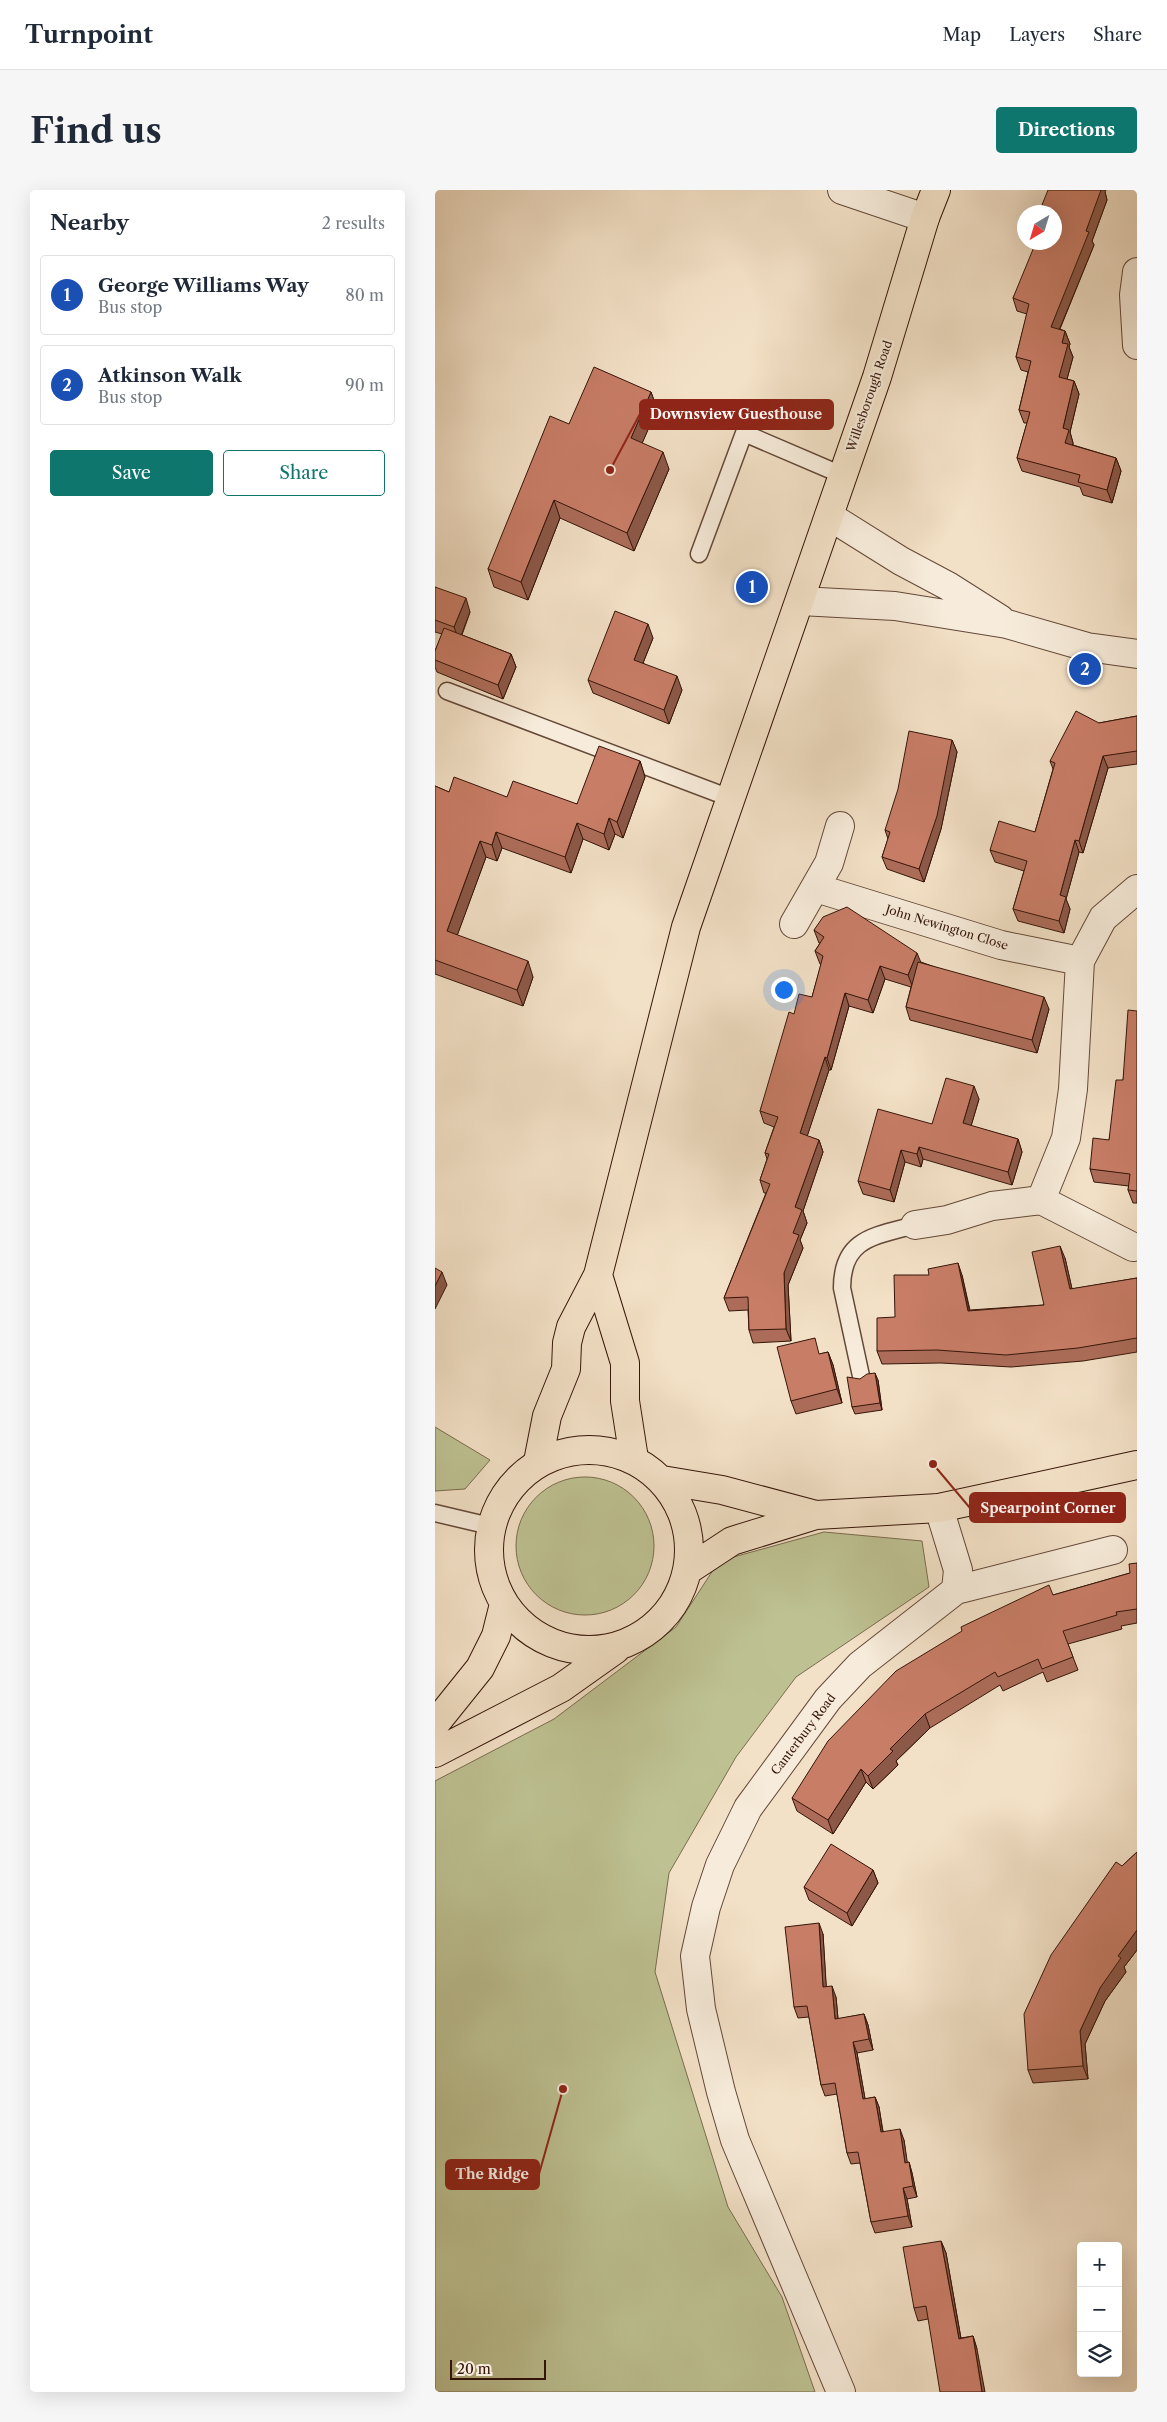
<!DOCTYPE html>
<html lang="en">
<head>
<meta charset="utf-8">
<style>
  body { margin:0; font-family:"Libre Caslon Text",serif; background:#f6f6f7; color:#1f2937 }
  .controls { position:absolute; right:15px; bottom:15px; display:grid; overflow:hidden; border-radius:5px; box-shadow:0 5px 20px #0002 }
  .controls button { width:45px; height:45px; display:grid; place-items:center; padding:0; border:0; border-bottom:1px solid #e0e1e3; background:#fff; color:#1f2937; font:25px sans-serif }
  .compass { position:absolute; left:582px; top:15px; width:45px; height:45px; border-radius:50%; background:#fff; box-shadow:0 5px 20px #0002; rotate:218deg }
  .scale { position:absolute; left:15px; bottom:12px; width:96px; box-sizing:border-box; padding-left:5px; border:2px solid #351509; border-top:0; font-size:14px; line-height:18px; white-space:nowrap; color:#351509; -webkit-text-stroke:4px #f7ecdb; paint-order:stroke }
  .you { position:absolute; left:348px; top:799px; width:18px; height:18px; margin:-12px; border:4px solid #fff; border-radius:50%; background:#1a73e8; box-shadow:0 0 0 8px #1a73e833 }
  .badge { display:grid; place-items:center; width:32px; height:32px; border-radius:50%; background:#0f766e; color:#fff; font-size:16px; font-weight:700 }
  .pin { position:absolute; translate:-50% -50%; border:2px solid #fff; box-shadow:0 1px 5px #0006 }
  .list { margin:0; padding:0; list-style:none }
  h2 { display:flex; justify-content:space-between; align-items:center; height:65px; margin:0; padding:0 20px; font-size:21px }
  h2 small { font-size:16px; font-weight:400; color:#747a83 }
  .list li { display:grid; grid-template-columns:32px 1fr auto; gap:15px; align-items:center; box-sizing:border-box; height:80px; margin:0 10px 10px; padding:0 10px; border:1px solid #e0e1e3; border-radius:5px }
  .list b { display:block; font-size:19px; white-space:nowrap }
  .list p { margin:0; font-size:16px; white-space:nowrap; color:#747a83 }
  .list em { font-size:16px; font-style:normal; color:#747a83 }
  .actions { display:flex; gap:10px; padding:15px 20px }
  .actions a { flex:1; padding:11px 0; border:1px solid #0f766e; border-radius:5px; text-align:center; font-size:18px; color:#0f766e }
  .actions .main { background:#0f766e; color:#fff }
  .icon { flex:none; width:28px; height:28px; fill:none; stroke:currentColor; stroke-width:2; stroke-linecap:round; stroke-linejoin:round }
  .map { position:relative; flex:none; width:702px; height:2202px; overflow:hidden; border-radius:5px }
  header { display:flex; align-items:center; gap:30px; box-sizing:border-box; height:70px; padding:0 25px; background:#fff; border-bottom:1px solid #e0e1e3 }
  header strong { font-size:24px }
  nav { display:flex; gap:28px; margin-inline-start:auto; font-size:18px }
  .intro { display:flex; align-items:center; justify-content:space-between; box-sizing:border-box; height:120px; padding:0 30px }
  h1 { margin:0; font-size:35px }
  .button { padding:12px 22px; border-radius:5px; background:#0f766e; color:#fff; font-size:18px; font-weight:700 }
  main { display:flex; gap:30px; padding:0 30px }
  aside { flex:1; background:#fff; border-radius:5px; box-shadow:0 5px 20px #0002 }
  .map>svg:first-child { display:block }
  .green { fill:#bec293; stroke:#7a6c4e }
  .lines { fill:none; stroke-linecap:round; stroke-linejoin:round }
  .lane-casing { stroke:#644838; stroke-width:19 }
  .street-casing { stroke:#644838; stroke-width:30 }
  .primary-casing { stroke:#351509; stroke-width:30 }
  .highway-casing { stroke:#351509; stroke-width:30 }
  .lane { stroke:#f7ecdb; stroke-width:16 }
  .street { stroke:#f7ecdb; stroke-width:28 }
  .primary { stroke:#f3e1c7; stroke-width:28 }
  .highway { stroke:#f3e1c7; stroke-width:28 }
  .wall { fill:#ac6c59; stroke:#351509 }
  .shaded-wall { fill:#8c5848; stroke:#351509 }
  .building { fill:#c87d67; stroke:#351509 }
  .labels { text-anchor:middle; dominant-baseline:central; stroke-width:4.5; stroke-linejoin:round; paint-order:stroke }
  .street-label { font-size:12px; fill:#351509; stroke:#f7ecdb }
  .leader { fill:none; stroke:#8f2418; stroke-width:2 }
  .callout-dot { fill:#8f2418; stroke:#f7ecdb; stroke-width:2 }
  .callout { fill:#8f2418; stroke:#8f2418; stroke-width:2 }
  .callout-label { font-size:14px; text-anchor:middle; font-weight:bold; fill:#fff }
</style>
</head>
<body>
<header>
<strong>Turnpoint</strong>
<nav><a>Map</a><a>Layers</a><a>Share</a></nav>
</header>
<div class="intro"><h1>Find us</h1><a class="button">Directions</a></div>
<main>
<aside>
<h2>Nearby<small>2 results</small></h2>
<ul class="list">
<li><span class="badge" style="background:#1a4fb4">1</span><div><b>George Williams Way</b><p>Bus stop</p></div><em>80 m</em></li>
<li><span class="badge" style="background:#1a4fb4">2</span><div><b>Atkinson Walk</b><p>Bus stop</p></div><em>90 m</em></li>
</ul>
<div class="actions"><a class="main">Save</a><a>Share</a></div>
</aside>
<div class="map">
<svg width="702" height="2202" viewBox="0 0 702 2202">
  <rect width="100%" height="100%" fill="#f3e1c7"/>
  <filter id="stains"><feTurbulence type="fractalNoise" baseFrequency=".004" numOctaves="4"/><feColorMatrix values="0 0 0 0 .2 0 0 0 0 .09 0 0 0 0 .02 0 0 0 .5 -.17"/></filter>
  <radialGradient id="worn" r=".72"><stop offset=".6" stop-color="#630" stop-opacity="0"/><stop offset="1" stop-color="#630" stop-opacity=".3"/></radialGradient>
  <path class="green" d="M0,1237l55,33 -25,29 -30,2z
    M81 1356a69 69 0 1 1 138 0a69 69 0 1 1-138 0Z
    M389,1342l98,9 7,46 -133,90 -60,80 -67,116 -14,99 73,235 54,90 33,95h-380v-611l119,-62 122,-92 43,-66z"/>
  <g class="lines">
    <defs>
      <path id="lane" d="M264,364l45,-121 98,42
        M12,501l283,107
        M426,1186l-19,-88c0,-50 33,-52 73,-63
        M0,1323l55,13"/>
      <path id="street" d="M407,0l83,28
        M702,82l-3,23 3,50
        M394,326l72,45 47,25 52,33
        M365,411l95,5 112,18 80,23 50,7
        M381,698l185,57 79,16
        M359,734l35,-61 11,-37
        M606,1010l25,-62 7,-49 7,-128 23,-43 34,-29
        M480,1035l32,-5 45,-14 49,-6 92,47
        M521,1400l157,-40
        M406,2202l-106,-252 -14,-48 -20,-83 -6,-53 11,-49 14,-42 28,-57 80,-109 32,-34 96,-75 2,-20 -19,-62"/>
      <path id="primary" d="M163,1085l27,88v38l9,58
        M103,1272l9,-46 19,-47 1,-26 4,-16 27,-52 88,-348 191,-550 48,-159 11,-28"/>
      <path id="highway" d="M54 1360a100 100 0 1 1 200 0a100 100 0 1 1-200 0Z
        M227,1290l60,10 94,25
        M253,1380l44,-29 84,-26 123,-7 198,-43
        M0,1534l45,-56 16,-32 8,-32
        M0,1563l126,-65 55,-39"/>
    </defs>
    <use href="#lane" class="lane-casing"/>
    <use href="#street" class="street-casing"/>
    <use href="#primary" class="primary-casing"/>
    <use href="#highway" class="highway-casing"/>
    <use href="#lane" class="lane"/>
    <use href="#street" class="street"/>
    <use href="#primary" class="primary"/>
    <use href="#highway" class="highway"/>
  </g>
  <path class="wall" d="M670,2l2,8 -15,41 2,4 -34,84 5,2 5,13 -1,3 4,10 -6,22 7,2 5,13 -9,38 3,11v2l43,13 5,13 -9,32 -29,-8 -3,-8 -58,-16 -5,-13 10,-35h-3l-5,-13 9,-38 -7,-2 -5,-13 11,-43 -10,-3 -4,-13 42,-86h-10l-3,-7z
    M216,202l6,17 -15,34 27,26 -35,82 -74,-33 -32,82 -34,-13 -6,-18 81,-145z
    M0,397l35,25 -8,23 49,19 5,13 -13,32 -66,-27 -2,-5v-16l7,-17 -7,-2z
    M218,448l-10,25 39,27 -13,34 -76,-31 -5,-13z
    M702,526v48l-29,4 -25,85 -4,-1 -13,47 4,10 -6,24 -46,-12 -5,-12 11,-38 -29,-9 -5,-12 45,-18 18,-63 -3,-8 49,-38z
    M517,550l5,12 -16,77 -17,53 -37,-13 -5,-12 6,-18 -3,-9z
    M205,571l5,16 -22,61 -8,-4 -6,16 -26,-11 -12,34 -69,-25 -5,13 -11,-4 -29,78 76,42 -10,29 -88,-32v-188l14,6 128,12z
    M379,740l107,32 128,47 -12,44 -127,-33 -4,-13 5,-20 -26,-8 -12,34 -24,-7 -18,64h-2l-22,66 12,4 4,12 -20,59 4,12 -7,17 3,8 -15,37 3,56 -38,2 -4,-13 -1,-20 -19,1 -5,-13 42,-105h-2l-4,-13 7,-21 -2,-6 9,-26 -10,-4 -4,-12 34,-97 18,-17 9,-32 -1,-1 -5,-13 5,-8h-1z
    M702,821v192h-4l-5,-13 1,-4 -35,-4 -4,-13 19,-29 14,-60z
    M544,909l-8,27 47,13 4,13 -10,33 -89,-26 -2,8 -16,-5 -11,40 -31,-8 -5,-13 74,-57z
    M630,1068l7,31 65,-11v74l-54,9 -72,6 -70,-4 -59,1 -5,-13 18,-34 34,-42h33l8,35 74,-5z
    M393,1162l5,13 9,38 -46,11 -5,-13 29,-47z
    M425,1189l18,1 4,30 -27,4 -3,-7z
    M702,1373v60l-16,3 1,3 -54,15 10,26 -31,12 -4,-10 -40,19 -3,-6 -70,43 -34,33 2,4 -25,24 -7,-7 -33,52 -36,-23 -5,-13 261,-203 77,-22z
    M702,1662v98l-13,17 2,5 -21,29 -20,43 3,35 -55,4 -5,-13 94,-204z
    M438,1680l5,13 -26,43 -43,-26 -5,-13z
    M388,1744l3,52 10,11 2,22 26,-5 4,11 5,25 -16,3 8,46 10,-2 4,10 4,24 21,9 3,23 2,-1 3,11 5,24 -10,2 5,28 -37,6 -4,-11 -11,-59 -9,1 -4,-11 -10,-59 -12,2 -4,-11 -12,-68 -11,1 -4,-11z
    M506,2051l5,12 15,85 12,-2 4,13 -49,-30 -10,2 -4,-13z"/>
  <path class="shaded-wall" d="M665,0h6l-1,2 2,8 -15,41 2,4 -39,95 -4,-13 35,-96z
    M630,141l5,13 -1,3 4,10 -9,33 -5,-13 3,-34z
    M639,191l5,13 -9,38 3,11 -3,13 -5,-13 -2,-15z
    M216,202l6,17 -20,46 -6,-17z
    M228,262l6,17 -35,82 -7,-18z
    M681,268l5,13 -9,32 -5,-13z
    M119,310l6,18 -32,82 -7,-18z
    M31,408l4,14 -11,29 -5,-14z
    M213,434l5,14 -14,35 -5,-13z
    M76,464l5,13 -13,32 -5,-14z
    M242,486l5,14 -13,34 -5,-14z
    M517,550l5,12 -16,77 -17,53 -5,-13z
    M668,566l5,12 -25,85 -4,-12z
    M205,571l5,16 -22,61 -6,-16z
    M174,628l6,16 -6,16 -5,-16z
    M142,633l6,16 -12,34 -6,-16z
    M61,642l6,16 -5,13 -5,-16z
    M640,650l4,12 -13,47 4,10 -6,24 -5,-12 1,-26z
    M45,651l6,16 -33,90 -6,-16z
    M482,763l5,12 -9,23 -5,-13z
    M93,771l5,16 -10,29 -6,-16z
    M445,776l5,13 -12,34 -5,-13z
    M410,803l4,13 -18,64 -4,-12z
    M609,807l5,12 -12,44 -5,-13z
    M390,867l4,13 -25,76 -4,-13z
    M539,896l5,13 -11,37 -5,-13z
    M583,949l4,13 -10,33 -4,-13z
    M384,950l4,12 -20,59 4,12 -7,17 3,8 -15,37 3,56 -5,-12 -2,-56 11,-66z
    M484,957l4,12 -2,8 -4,-13z
    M466,960l4,12 -11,40 -4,-12z
    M625,1056l5,12 10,44 -5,-13z
    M523,1073l4,12 10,48 -4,-12z
    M7,1082l5,13 -12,24v-23z
    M393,1162l5,13 9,38 -5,-14z
    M440,1183l3,7 4,30 -2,-7z
    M490,1524l5,14 -34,33 2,4 -25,24 -5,-13 22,-27z
    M426,1579l5,13 -33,52 -5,-14z
    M438,1680l5,13 -26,43 -5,-13z
    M384,1733l4,11 4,64 -4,-11z
    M702,1740v20l-13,17 2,5 -21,29 -20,43 3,35 -5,-13 -3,-35 20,-43 18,-32z
    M397,1796l4,11 3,33 -4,-11z
    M429,1824l4,11 5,25 -4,-11z
    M418,1852l4,11 10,57 -4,-11z
    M440,1907l4,10 5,35 -3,-10z
    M465,1939l4,11 5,34 -4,-11z
    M474,1972l3,11 5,24 -4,-11z
    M468,1998l4,11 5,28 -4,-11z
    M506,2051l5,12 17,98 -4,-12z
    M538,2146l4,13 8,43h-3z"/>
  <path class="building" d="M613,0h53l-15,41 3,1 -38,95 14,4 -3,12 6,1 -9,33 15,4 -11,47 6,2 -4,13 51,15 -9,32 -29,-8 2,-7 -63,-17 13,-46 -11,-2 12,-49 -15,-4 13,-53 -16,-6 23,-56h19v-30h-6l1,-4 -8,-3z
    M159,177l57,25 -20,46 32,14 -36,81 -73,-33 -33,82 -33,-13 62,-153 19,8z
    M0,397l31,11 -12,29 -19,-7z
    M180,421l33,13 -14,36 43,16 -13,34 -76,-30z
    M9,438l67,26 -13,31 -63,-25v-9z
    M641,521l23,12 38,-7v35l-34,5 -24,85 -4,-1 -15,55 6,2 -7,24 -46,-12 14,-48 -37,-11 9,-29 36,11 20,-69 -5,-2z
    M474,541l43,9 -15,76 -18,53 -37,-12 8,-25 -5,-2 13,-41z
    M164,556l41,15 -23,61 -8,-4 -5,16 -27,-11 -12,34 -69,-25 -4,13 -12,-4 -33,90 81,30 -11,29 -82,-30v-174l14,6 5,-15 53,20 6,-16 64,23z
    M412,717l70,46 -9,22 -28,-9 -12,34 -23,-7 -18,65 -2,-1 -25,76 19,7 -24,67 7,3 -9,23 6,2 -15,38 2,56 -37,1 -1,-33 -24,1 46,-114 -10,-4 9,-26 -4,-1 13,-36 -18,-6 29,-99 5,2 5,-20 13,3 11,-41 -8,-5 9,-14 -10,-7 9,-13z
    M483,772l126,35 -12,43 -126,-33z
    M693,820l9,1v180l-9,-1 2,-16 -40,-5 3,-31 16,2 7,-60h7z
    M511,888l28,8 -11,37 55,16 -10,33 -89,-25 -2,7 -16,-4 -11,40 -32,-9 20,-72 54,15z
    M625,1056l10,43 67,-11v60l-59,10 -72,7 -69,-5 -60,1v-33l18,-1 -1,-42h35l-1,-6 30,-6 10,48 76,-6 -12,-53z
    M0,1078l7,4 -7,14z
    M380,1148l4,16 9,-2 9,37 -46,12 -14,-54z
    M440,1183l5,30 -28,4 -5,-30 13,2 7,-5z
    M702,1373v46l-21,3 1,3 -54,16 10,26 -31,12 -4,-10 -40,18 -3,-5 -70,42 -35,35 3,2 -25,25 -7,-7 -33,51 -36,-22 36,-57 68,-70 66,-40 -1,-4 88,-42 4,10 77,-22 -1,-9z
    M396,1654l42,26 -26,43 -43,-26z
    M702,1662v78l-19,26 3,2 -21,30 -20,43 3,35 -55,4 -4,-56 27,-59 65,-93 6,4z
    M384,1733l4,64 9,-1 3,33 29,-5 5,25 -16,3 10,57 12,-2 6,35 19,-3 5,34 4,-1 4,24 -10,2 5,28 -37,6 -13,-70 -11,1 -12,-70 -14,2 -14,-79 -13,1 -9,-80z
    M506,2051l18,98 14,-3 9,56h-42l-14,-86 -12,2 -11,-61z"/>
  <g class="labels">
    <g class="street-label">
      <text transform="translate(434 206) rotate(-71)">Willesborough Road</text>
      <text transform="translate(512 737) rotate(17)">John Newington Close</text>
      <text transform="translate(368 1544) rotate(-53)">Canterbury Road</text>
    </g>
  </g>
  <path class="leader" d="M175 280L205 224M498 1274L535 1318M128 1899L104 1984"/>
  <g class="callout-dot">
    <circle cx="175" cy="280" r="5"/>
    <circle cx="498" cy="1274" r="5"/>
    <circle cx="128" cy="1899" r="5"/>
  </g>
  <g class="callout">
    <rect x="205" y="210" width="193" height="29" rx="5"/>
    <rect x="535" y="1303" width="155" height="29" rx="5"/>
    <rect x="11" y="1970" width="93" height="29" rx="5"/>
  </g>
  <g class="callout-label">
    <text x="301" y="229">Downsview Guesthouse</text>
    <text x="613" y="1323">Spearpoint Corner</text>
    <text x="57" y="1989">The Ridge</text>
  </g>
  <rect width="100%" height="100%" filter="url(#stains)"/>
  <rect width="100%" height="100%" fill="url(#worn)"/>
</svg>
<div class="controls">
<button>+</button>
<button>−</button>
<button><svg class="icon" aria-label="layers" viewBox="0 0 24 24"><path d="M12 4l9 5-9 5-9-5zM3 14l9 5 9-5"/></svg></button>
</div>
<svg class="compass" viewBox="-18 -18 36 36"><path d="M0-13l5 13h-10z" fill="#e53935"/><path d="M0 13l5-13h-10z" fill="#747a83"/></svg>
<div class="scale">20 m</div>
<div class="you"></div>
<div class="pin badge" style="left:317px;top:397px;background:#1a4fb4">1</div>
<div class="pin badge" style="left:650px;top:479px;background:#1a4fb4">2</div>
</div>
</main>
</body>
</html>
